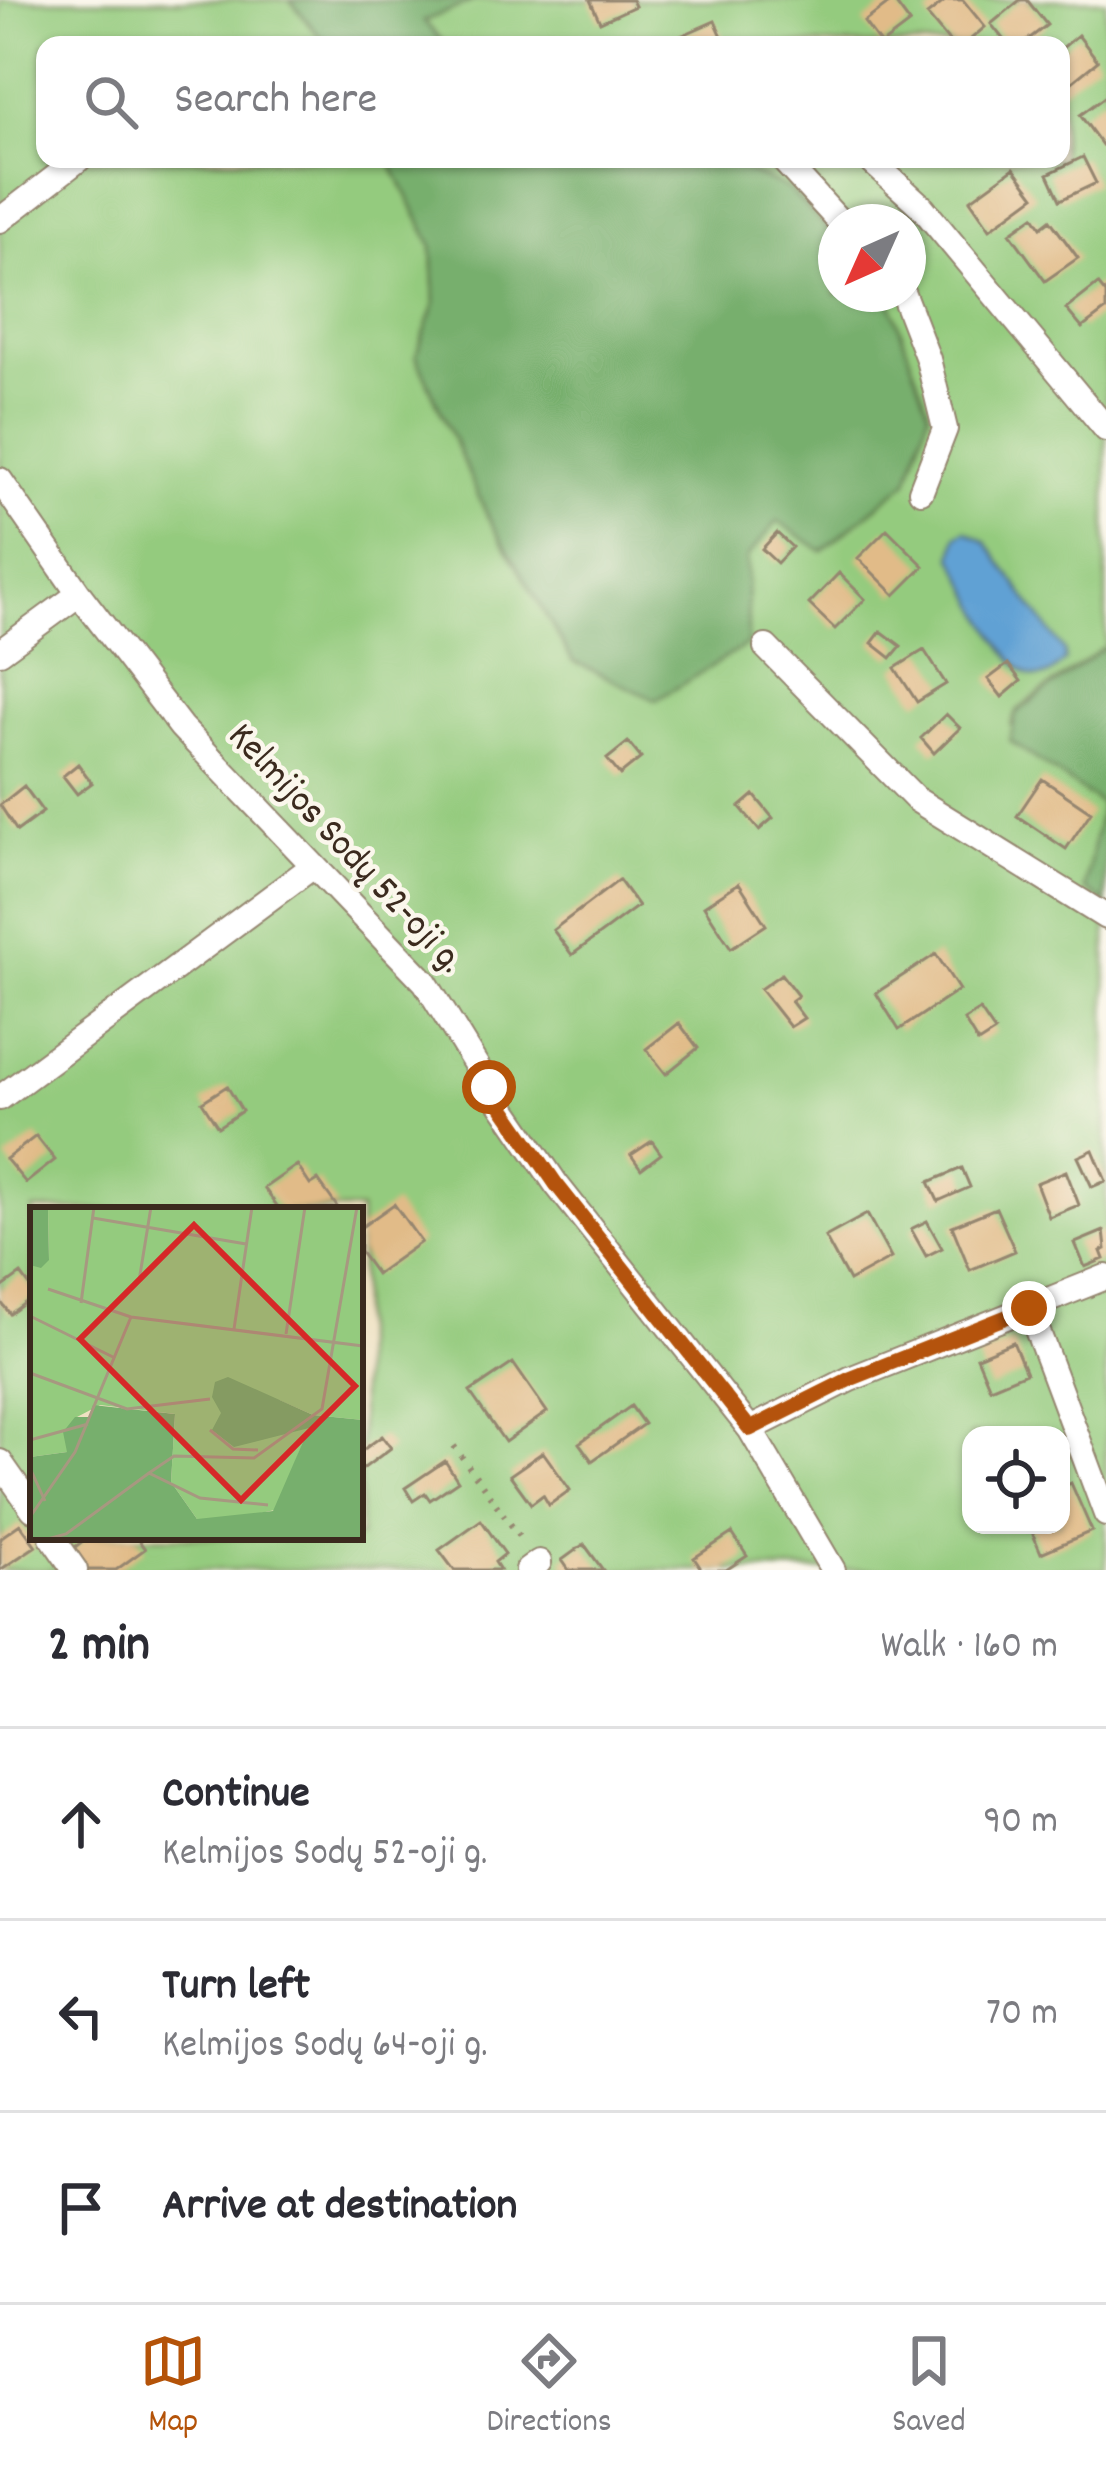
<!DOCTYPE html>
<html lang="en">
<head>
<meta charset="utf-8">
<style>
  body { margin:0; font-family:Dekko,sans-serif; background:#f2f2f3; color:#2b2b33 }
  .controls { position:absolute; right:36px; bottom:36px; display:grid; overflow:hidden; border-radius:24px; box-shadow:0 3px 9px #0004 }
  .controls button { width:108px; height:108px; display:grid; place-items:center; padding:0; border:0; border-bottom:3px solid #e1e1e2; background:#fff; color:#2b2b33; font:60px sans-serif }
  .compass { position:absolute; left:818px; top:204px; width:108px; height:108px; border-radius:50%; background:#fff; box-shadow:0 3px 9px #0004; rotate:225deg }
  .stop { position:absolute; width:36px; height:36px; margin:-27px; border:9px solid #b45309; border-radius:50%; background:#fff }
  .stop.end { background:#b45309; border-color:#fff; box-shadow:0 3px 12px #0008 }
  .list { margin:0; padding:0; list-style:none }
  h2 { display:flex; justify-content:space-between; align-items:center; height:156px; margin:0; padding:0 48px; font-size:51px }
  h2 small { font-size:39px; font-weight:400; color:#7c7c81 }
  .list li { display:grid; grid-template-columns:78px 1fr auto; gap:36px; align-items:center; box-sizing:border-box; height:192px; padding:0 48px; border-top:3px solid #e1e1e2 }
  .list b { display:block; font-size:45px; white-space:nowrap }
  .list p { margin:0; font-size:39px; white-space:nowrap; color:#7c7c81 }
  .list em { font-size:39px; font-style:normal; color:#7c7c81 }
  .icon { flex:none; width:66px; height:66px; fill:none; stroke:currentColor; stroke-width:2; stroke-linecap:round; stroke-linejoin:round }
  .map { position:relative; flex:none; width:1106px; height:1570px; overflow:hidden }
  .search { position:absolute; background:#fff; box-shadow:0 3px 9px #0004; left:36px; right:36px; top:36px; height:132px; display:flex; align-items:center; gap:30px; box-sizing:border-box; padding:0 42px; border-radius:24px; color:#7c7c81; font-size:45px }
  .sheet { height:732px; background:#fff }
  nav { display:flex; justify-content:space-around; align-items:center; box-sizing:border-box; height:168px; border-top:3px solid #e1e1e2; background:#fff; font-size:33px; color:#7c7c81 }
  nav a { display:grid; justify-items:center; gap:6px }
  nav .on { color:#b45309 }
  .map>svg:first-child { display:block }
  .green { fill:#94cb7e; stroke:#687a4e; stroke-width:3; fill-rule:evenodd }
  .forest { fill:#77af6d; stroke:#596c46; stroke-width:3 }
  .water { fill:#61a1d4; stroke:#4e6679; stroke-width:3 }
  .building { fill:#e1bb88 }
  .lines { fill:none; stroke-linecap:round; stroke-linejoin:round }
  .street-casing { stroke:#958670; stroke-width:28 }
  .path { stroke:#958670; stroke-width:6; stroke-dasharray:3 9; stroke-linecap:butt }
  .street { stroke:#fff; stroke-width:24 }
  .route { stroke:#b45309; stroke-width:15 }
  .labels { text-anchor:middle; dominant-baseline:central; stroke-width:9; stroke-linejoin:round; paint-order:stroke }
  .street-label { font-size:39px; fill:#3b2a1e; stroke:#fbf7ec }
  .inset-road { fill:none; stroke:#a79880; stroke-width:3 }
  .view { fill:#d62828; fill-opacity:0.15; stroke:#d62828; stroke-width:6 }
  .inset-edge { fill:none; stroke:#3b2a1e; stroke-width:6 }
</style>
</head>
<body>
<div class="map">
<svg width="1106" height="1570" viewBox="0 0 1106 1570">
  <rect width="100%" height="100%" fill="#fbf7ec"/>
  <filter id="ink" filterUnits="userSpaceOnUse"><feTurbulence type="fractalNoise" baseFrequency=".00833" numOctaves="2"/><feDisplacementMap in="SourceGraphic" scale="24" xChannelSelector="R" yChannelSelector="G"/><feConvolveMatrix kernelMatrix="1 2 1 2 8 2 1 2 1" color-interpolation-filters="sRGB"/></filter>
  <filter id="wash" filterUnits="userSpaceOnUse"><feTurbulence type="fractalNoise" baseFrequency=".004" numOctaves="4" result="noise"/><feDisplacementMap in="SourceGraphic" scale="48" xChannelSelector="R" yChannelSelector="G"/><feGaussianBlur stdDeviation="2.7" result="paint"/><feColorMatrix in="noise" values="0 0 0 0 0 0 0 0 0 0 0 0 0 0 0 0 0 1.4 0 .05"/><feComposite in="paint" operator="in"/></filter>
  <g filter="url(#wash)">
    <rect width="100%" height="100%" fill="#efe1c2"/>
    <path class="green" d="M0,0h290l37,45h-282v114h344l43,86 3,59 -19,52 72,161 85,144 174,-17v-87l31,-37 44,30 107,-138 -41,-118h20v-72h-72v16l-48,-49 -69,-30h342v-114h-616l-22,-24 52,-21h631v646l-78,56 -12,10 -5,13 90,80 -16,83 21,15v667h-1106zM33,1210h327v327h-327zM971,1435h90v90h-90z"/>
    <path class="forest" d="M290,0h185l-51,21 21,24h-118z
      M389,159h330l69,30 48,49v56h52l41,118 -21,69 -86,70 -44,-30 -31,36 1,87 -92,56 -83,-39 -85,-144 -72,-162 19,-51 -3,-59z
      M1106,646v257l-21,-14 16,-85 -91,-63 6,-28z"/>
    <path class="water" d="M966,531l20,11 78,109 1,9c-8,9 -19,20 -33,16 -29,-11 -63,-92 -79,-119l4,-21z"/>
    <g id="blocks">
      <path class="building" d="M590,0h42l3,6 -35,16z
        M893,0l17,23 -29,22 -17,-23z
        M946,0h17l22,27 -21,18h-12l-25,-30z
        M1020,0h7l20,25 -26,20h-13l-17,-21z
        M715,21l11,24h-66z
        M1078,35l20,26 -37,30v-42z
        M1106,96v46l-4,3 -22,-30z
        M1083,157l13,26 -36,17 -12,-26z
        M1014,168l21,28 -45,33 -20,-29z
        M1034,216l7,11 9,-7 28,38 -33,23 -35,-48z
        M1098,284l8,10v16l-24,18 -16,-19z
        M887,529l37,37 -29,29 -37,-37z
        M777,533l15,14 -15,16 -15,-14z
        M839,573l26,26 -30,30 -26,-25z
        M881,631l20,15 -10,12 -19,-15z
        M924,650l22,34 -29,18 -22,-34z
        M1008,664l13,17 -19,16 -14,-18z
        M946,714l14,14 -26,25 -13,-15z
        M628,742l13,16 -21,17 -13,-16z
        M78,764l14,19 -15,11 -14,-18z
        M1042,779l49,33 -25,37 -49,-33z
        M24,786l19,26 -26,19 -17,-26z
        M754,795l19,23 -14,12 -19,-23z
        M619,880l19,26 -66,49 -19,-25z
        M739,883l27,42 -35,23 -27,-42z
        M936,954l23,36 -60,40 -23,-37z
        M781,974l17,22 -7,5 13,17 -14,9 -30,-38z
        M980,1010l15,22 -17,11 -14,-23z
        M679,1023l19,25 -32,26 -20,-25z
        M227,1086l15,25 -24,16 -16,-25z
        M36,1136l19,24 -29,23 -20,-24z
        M652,1141l9,13 -20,15 -10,-14z
        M1093,1150l13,31 -14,6 -14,-30z
        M297,1165l13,20 8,-5 20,28 -58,2 -16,-22z
        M962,1168l8,19 -32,14 -9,-19z
        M1066,1171l13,34 -30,12 -13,-34z
        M394,1204l27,38 -45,32 -16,-22v-24z
        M996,1208l19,43 -45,19 -18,-44z
        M867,1214l24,44 -42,23 -24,-44z
        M927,1221l15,27 -16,8 -15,-27z
        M1104,1231l2,18 -5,2 3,8 -19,8 -10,-24z
        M21,1274l12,16v7l-23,17 -10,-13v-12z
        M1013,1342l13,31 -36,15 -13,-31z
        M513,1363l34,49 -42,30 -35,-50z
        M631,1406l13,18 -52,37 -13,-18z
        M382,1436l9,12 -31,23v-19z
        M543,1452l27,38 -21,15 -6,-10 -12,9 -21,-29z
        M445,1461l13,20 -28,19 -5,-7 -12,8 -8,-13z
        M1071,1483l21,48 -51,22 -12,-28h32v-37z
        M481,1520l24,34 -10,8 5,8h-46l-15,-20z
        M20,1524l16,22 -36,24v-32z
        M732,1533l15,23 -21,14h-24l-8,-12z
        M88,1537h48l9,12 -29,21h-31l-14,-20z
        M584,1544l19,26h-34l-7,-10z"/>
    </g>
  </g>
  <g filter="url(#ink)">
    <use href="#blocks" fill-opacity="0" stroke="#958670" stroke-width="3"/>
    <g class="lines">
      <defs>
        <path id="street" d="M869,159l52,47 185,223
          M785,162l55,60
          M0,220l79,-61
          M903,294l25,65 17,70 -24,62
          M0,480l79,114 102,133 244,255 64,104 67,98 194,245 83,141
          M766,647l151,153 189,117
          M0,652l79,-58
          M0,1098l312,-231
          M1029,1308l77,206
          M750,1429l100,-50 256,-102
          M0,1462l33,47
          M52,1537l23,33
          M528,1570l11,-8"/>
      </defs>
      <use href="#street" class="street-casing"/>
      <path class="path" d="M454,1446l70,97"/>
      <use href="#street" class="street"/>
    </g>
  </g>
  <g class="lines" filter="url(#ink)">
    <path class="route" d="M489,1087l67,97 194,245 100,-50 179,-71"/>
  </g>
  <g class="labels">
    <g class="street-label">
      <text transform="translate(344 850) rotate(47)">Kelmijos Sodų 52-oji g.</text>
    </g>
  </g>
  <g transform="translate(30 1207)">
    <rect width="333" height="333" fill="#efe1c2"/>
    <path d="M18,0h315v213l-50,-5 -34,-15 -58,6v7l88,15 -34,82 -44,9h-34l-26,-37 4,-68 -75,-9 -23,12 -10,35 -37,5v-214l19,17z" fill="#94cb7e"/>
    <path d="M0,0h18l1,53 -8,8 -11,-3zM198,170l85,38 50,5v120h-333v-83l37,-5 -4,-20 12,-15h14l4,-12 82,9 -4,68 26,37 76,-8 36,-83 -75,19 -22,-17 9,-17 -9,-16 3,-15z" fill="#77af6d"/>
    <path class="inset-road" d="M63,11l153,26M109,74l12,-74M18,82l83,28 232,29M51,96l13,-96M0,109l85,42M204,122l18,-122M256,127l19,-127M0,166l97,36 83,-10M180,223l23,19 25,1M0,233l58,-16M0,261l15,33M238,298l-68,-7 -51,-25 25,-17 80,2 68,-49 35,-202M0,310l45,-65 56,-135M14,333l22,-6 83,-61"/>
    <path class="view" d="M164,18l161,161 -114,114 -161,-161z"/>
    <rect width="333" height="333" class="inset-edge"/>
  </g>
</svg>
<div class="controls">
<button><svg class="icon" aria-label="locate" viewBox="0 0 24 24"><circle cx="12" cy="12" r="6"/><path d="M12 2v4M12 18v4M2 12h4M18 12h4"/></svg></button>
</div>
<svg class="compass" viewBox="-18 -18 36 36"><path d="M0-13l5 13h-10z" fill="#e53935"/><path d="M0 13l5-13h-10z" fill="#7c7c81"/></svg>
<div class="stop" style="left:489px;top:1087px"></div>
<div class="stop end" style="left:1029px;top:1308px"></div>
<div class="search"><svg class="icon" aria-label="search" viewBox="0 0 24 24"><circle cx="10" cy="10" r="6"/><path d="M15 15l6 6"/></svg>Search here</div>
</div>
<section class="sheet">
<h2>2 min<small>Walk · 160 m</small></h2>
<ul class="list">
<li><svg class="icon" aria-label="ahead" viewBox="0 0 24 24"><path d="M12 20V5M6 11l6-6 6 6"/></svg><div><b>Continue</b><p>Kelmijos Sodų 52-oji g.</p></div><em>90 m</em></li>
<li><svg class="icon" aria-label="left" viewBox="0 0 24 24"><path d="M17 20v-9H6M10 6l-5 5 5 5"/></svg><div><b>Turn left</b><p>Kelmijos Sodų 64-oji g.</p></div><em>70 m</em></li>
<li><svg class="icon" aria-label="arrive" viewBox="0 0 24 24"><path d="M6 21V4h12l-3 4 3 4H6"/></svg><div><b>Arrive at destination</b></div></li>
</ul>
</section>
<nav>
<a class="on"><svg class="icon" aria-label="map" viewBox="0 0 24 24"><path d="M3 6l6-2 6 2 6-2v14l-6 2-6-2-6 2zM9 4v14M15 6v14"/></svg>Map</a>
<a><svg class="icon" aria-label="directions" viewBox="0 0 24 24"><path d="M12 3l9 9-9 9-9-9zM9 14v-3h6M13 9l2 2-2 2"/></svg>Directions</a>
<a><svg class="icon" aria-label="saved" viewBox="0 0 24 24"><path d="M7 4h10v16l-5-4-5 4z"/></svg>Saved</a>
</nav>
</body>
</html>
